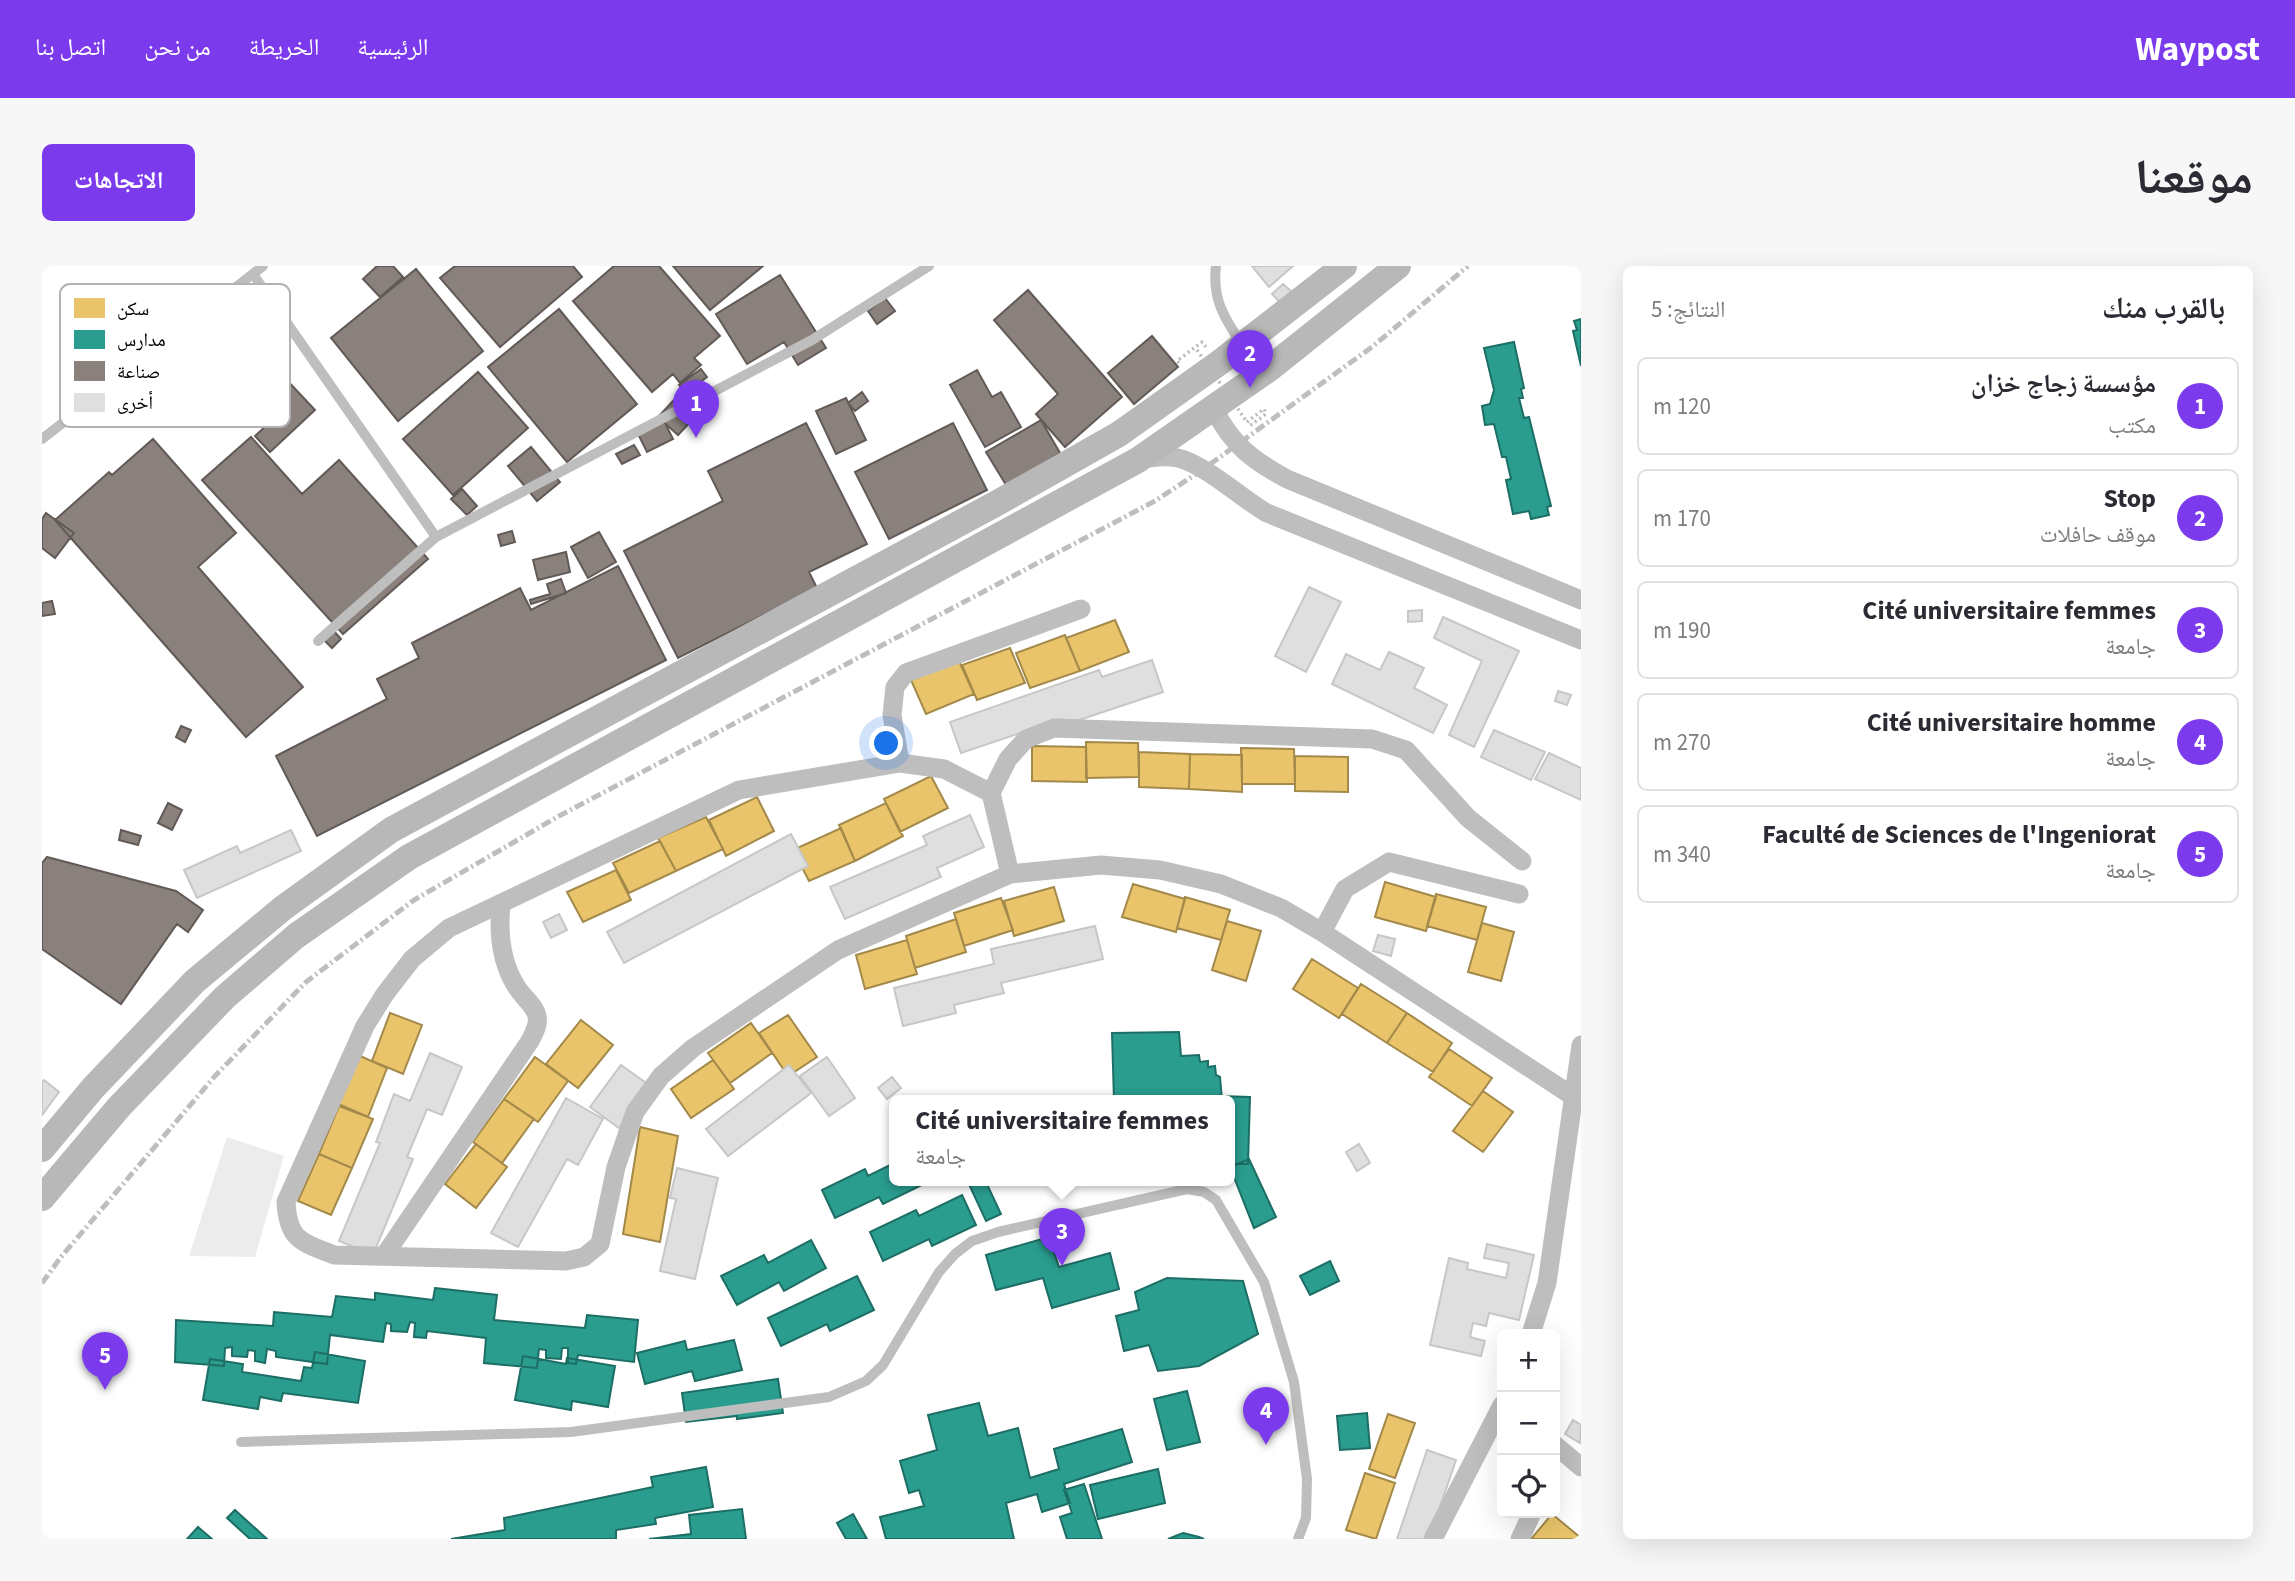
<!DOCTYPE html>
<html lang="ar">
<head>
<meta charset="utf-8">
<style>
  body { margin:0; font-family:"Source Sans 3","Noto Naskh Arabic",sans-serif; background:#f7f7f7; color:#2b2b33; direction:rtl }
  .controls { position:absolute; right:21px; bottom:21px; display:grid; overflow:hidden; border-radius:10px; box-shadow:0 7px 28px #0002 }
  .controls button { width:63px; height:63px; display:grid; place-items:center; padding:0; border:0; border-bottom:2px solid #e1e1e2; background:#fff; color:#2b2b33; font:35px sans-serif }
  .you { position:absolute; left:845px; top:478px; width:24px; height:24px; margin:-18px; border:5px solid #fff; border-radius:50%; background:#1a73e8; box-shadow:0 0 0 10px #1a73e833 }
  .badge { display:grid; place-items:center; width:46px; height:46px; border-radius:50%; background:#7c3aed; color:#fff; font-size:23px; font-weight:700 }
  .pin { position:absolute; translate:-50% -58px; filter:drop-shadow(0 2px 4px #0008) }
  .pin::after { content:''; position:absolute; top:37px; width:24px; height:21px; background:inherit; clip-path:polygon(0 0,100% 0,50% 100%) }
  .popup { position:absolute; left:847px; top:829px; width:346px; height:91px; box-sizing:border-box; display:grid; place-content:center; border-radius:10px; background:#fff; filter:drop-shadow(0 2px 5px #0005); font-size:23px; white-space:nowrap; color:#7c7c81 }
  .popup b { font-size:26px; color:#2b2b33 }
  .popup::after { content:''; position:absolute; left:50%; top:100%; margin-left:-14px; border:14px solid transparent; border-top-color:#fff }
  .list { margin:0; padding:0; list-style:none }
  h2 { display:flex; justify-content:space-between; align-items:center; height:91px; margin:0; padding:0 28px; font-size:30px }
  h2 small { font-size:23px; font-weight:400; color:#7c7c81 }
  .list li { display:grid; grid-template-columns:46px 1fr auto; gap:21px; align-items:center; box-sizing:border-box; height:98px; margin:0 14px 14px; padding:0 14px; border:2px solid #e1e1e2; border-radius:10px }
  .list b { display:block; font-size:26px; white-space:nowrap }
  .list p { margin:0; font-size:23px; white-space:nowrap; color:#7c7c81 }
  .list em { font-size:23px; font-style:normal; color:#7c7c81 }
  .icon { flex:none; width:38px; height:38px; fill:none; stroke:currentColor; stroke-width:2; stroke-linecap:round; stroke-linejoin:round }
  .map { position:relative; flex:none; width:1539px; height:1273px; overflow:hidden; direction:ltr; border-radius:10px }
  header { display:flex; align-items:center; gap:42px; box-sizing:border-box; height:98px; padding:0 35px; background:#7c3aed; color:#fff }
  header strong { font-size:33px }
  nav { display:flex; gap:38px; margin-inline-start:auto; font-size:24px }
  .intro { display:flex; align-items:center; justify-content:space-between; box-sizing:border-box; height:168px; padding:0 42px }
  h1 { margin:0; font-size:49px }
  .button { padding:18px 32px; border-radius:10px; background:#7c3aed; color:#fff; font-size:24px; font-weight:700 }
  main { display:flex; gap:42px; padding:0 42px }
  aside { flex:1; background:#fff; border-radius:10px; box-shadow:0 7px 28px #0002 }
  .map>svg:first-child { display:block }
  .green { fill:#ececec }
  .homes { fill:#e9c46a; stroke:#a3894a; stroke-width:2 }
  .schools { fill:#2a9d8f; stroke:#1d6e64; stroke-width:2 }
  .industry { fill:#8a817c; stroke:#615a57; stroke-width:2 }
  .building { fill:#dfdfdf; stroke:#c7c7c7; stroke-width:2 }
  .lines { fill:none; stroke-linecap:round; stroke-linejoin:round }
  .path { stroke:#b9b9b9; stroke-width:3.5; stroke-dasharray:2 3.5; stroke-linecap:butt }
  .lane { stroke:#bebebe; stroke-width:10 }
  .street { stroke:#bebebe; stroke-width:19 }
  .secondary { stroke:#b8b8b8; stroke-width:26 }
  .rail { stroke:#bebebe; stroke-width:5; stroke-dasharray:10 3.5 2 3.5; stroke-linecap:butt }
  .path-bridge { stroke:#b9b9b9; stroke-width:3.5; stroke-dasharray:2 3.5; stroke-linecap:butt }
  .key { fill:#fff; stroke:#b2b2b2; stroke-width:2 }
  .key-label { font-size:19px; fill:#000 }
</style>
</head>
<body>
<header>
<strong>Waypost</strong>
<nav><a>الرئيسية</a><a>الخريطة</a><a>من نحن</a><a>اتصل بنا</a></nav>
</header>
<div class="intro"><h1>موقعنا</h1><a class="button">الاتجاهات</a></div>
<main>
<aside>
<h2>بالقرب منك<small>النتائج: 5</small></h2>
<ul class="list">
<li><span class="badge">1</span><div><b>مؤسسة زجاج خزان</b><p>مكتب</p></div><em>120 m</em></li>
<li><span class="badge">2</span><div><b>Stop</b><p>موقف حافلات</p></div><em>170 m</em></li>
<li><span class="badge">3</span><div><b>Cité universitaire femmes</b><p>جامعة</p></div><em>190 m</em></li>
<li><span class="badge">4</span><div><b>Cité universitaire homme</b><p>جامعة</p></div><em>270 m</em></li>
<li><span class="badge">5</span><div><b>Faculté de Sciences de l'Ingeniorat</b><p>جامعة</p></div><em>340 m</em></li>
</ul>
</aside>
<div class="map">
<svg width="1539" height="1273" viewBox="0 0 1539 1273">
  <rect width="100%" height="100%" fill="#fff"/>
  <path class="green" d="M185,871l57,19 -29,101 -66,-1z"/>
  <path class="homes" d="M1073,354l14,32 -49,19 -14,-33z
    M1023,369l15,36 -50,17 -14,-35z
    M968,382l15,35 -48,17 -15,-35z
    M917,395l15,33 -48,20 -15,-34z
    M1044,476l52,1 1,34 -53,1z
    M990,480l54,1 1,35 -55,-1z
    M1199,482l53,1 1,35h-53z
    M1097,486l51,2 -1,35 -50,-2z
    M1148,488l52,1v37l-53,-3z
    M1253,490l53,1v35l-53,-1z
    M889,510l17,32 -48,24 -16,-33z
    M715,531l17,34 -48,25 -17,-36z
    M844,537l17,33 -48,25 -16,-36z
    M664,551l17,32 -47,22 -18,-33z
    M799,562l14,33 -46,20 -16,-31z
    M618,575l16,30 -47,22 -16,-30z
    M574,604l15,30 -48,22 -16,-30z
    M1343,616l51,15 -10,34 -51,-14z
    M1091,618l52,15 -9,33 -54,-15z
    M1012,621l10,34 -50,15 -10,-35z
    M1394,628l50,13 -9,33 -50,-14z
    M1143,631l45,13 -9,30 -44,-12z
    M959,632l12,32 -49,16 -10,-33z
    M914,653l10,33 -51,16 -9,-32z
    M1185,655l34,10 -15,50 -34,-11z
    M1440,657l32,9 -13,49 -33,-9z
    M865,674l10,34 -52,15 -9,-34z
    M1270,693l46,29 -19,30 -46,-29z
    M1319,718l46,29 -20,30 -45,-29z
    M348,747l32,12 -19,49 -31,-13z
    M1365,747l45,30 -19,29 -46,-29z
    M746,749l29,42 -29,19 -29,-43z
    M539,754l32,25 -35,43 -32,-24z
    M709,757l21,30 -42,30 -22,-30z
    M1407,783l43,29 -20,28 -43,-29z
    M316,789l29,13 -19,49 -32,-14z
    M493,791l33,24 -30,41 -34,-23z
    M671,794l21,29 -43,29 -20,-29z
    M1441,825l30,21 -30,40 -30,-21z
    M462,833l30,20 -32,44 -29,-21z
    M297,840l34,13 -21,49 -33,-14z
    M598,861l38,9 -18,106 -37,-8z
    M434,878l31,23 -31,41 -31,-24z
    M277,888l33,14 -21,47 -33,-14z
    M1346,1148l27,9 -20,55 -26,-9z
    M1323,1207l30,10 -19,56 -30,-9z
    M1510,1248l29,24v1h-50z"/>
  <path class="schools" d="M1539,53v47l-8,-35 4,-1 -3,-9z
    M1472,76l10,46 -3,1 2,9h-4l5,20 5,-1 22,89 -4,1 2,8 -18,4 -2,-8 -16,3 -7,-34 5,-1 -5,-22h-4l-8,-33 -9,1 -3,-19 8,-2 4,-14 -10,-42z
    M1137,766l2,24 18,-1 1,7 8,-1v6l7,-1 1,9 4,2 2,23h-108l-2,-67z
    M1176,830l32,1 -2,67h-18v-64h-12z
    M1207,893l27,58 -22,11 -24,-61z
    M852,897v17l34,2 -45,22 -4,-7 -44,21 -13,-28 43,-21 3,7z
    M925,914h18l16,34 -15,7z
    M920,929l14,30 -44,21 -3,-7 -46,22 -13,-29 46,-22 3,6z
    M1007,971l10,30 51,-14 9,36 -67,19 -9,-30 -47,12 -10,-35z
    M769,974l15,28 -42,23 -5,-9 -42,23 -16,-29 43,-21 4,8z
    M1288,995l9,20 -29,14 -10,-19z
    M815,1010l17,34 -44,21 -3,-7 -46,22 -13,-28z
    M1125,1012l76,3 15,53 -59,32 -41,5 -9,-26 -25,6 -8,-35 23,-6 -4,-18z
    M393,1022l62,7 -3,25 91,8 2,-13 51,5 -4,42 -56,-7 -2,9 -8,-1v-15h-6l-1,11 -15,-1v-8l-7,-1 -2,19 -53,-5 2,-25 -59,-7 -1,7 -12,-1 1,-14 -5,-1 -3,10 -16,-1v-7l-5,-1 -3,19 -53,-7 -3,29 -51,-7v-6l-9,-2 -2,14 -10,-2v-10l-7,-1 -1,7 -15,-1v-9l-7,1 -1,18 -49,-4 1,-42 97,6 1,-14 58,5 4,-21 39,4v-7l58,7z
    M692,1074l8,30 -47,11 -3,-10 -47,13 -8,-31 48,-12 2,9z
    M273,1086l50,9 -7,42 -75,-10 -2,8 -21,-4 -2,12 -55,-9 7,-41 33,5 -1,8 59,9 3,-14 8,1z
    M481,1090l43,8 1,-6 48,8 -7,41 -36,-6 -1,9 -56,-10z
    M736,1113l5,34 -46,6v-3l-51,6 -4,-29z
    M1145,1125l13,51 -33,8 -13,-51z
    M937,1137l9,33 30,-8 12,50 29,-9 -5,-20 68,-20 10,33 -68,22 6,19 -28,9 -5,-18 -31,9 8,36h-128l-6,-22 44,-11 -5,-16 -10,3 -9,-32 37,-11 -9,-35z
    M1325,1147l3,35 -30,2 -3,-34z
    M664,1201l7,40 -58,11 1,6 -40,6v9h-165l54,-9 -1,-12 149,-31 -2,-10z
    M1116,1203l7,34 -67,16 -8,-34z
    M1042,1218l18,55h-35l-7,-22 12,-4 -8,-23z
    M700,1243l4,30h-97l42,-5 -2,-19z
    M193,1244l32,29h-17l-23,-21z
    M811,1248l14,25h-21l-9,-16z
    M156,1261l14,12h-25z
    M1141,1267l16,4 5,2h-36z"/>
  <path class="industry" d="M335,0h16l10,11 -23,20 -17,-18z
    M413,0h118l9,11 -82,70 -60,-69z
    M572,0h45l61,70 -26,22 7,7 -21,18 -7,-9 -21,18 -79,-91z
    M631,0h90l-53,44z
    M374,3l67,82 -85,70 -67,-83z
    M738,9l46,73 -28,17 -14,-23 -37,22 -31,-50z
    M986,24l94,107 -57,50 -29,-33 22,-20 -64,-74z
    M843,32l10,13 -18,13 -9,-13z
    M517,43l78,95 -70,58 -79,-95z
    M1110,70l26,31 -44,37 -26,-31z
    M226,94l47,50 -45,42 -15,-16 23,-21 -32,-35z
    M659,103l6,8 -21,16 -7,-8z
    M935,104l15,27 9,-5 20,35 -36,20 -35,-62z
    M436,106l50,56 -75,67 -50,-56z
    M820,126l6,9 -13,10 -7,-8z
    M804,132l20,42 -30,14 -20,-43z
    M632,134l20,18 -16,17 -20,-18z
    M999,154l19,33 -54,32 -20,-33z
    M622,155l9,18 -26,13 -9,-18z
    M764,157l61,121 -58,28 8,16 -139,70 -54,-107 99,-50 -15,-30z
    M911,157l34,67 -98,49 -34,-67z
    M209,171l51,57 37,-34 89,99 -85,75 -141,-154z
    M111,173l83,94 -38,34 105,120 -57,50 -191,-217 54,-48 3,3z
    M592,179l6,10 -18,9 -6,-10z
    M489,181l29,35 -23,19 -29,-35z
    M420,223l15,17 -10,9 -16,-16z
    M4,247l28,20 -19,25 -13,-10v-29z
    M470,265l3,11 -14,4 -3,-11z
    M557,266l17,30 -28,16 -17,-31z
    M524,286l4,20 -32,8 -5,-20z
    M576,300l48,94 -349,176 -41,-80 111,-57 -10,-20 42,-21 -7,-15 108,-55 11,22z
    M519,313l5,14 -35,11 -1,-4 20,-6 -3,-10z
    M10,335l3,13 -13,2v-13z
    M291,364l8,9 -9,9 -9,-9z
    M139,460l10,4 -6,12 -9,-5z
    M126,537l14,7 -10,20 -14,-7z
    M79,564l20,6 -3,9 -19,-5z
    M5,591l129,34 27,19 -15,22 -11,-8 -56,80 -79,-55v-86z"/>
  <path class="building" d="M1210,0h41l-24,21z
    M1241,18l9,8 -11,11 -9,-9z
    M1267,321l32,15 -35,70 -31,-16z
    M1380,344v11l-14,1v-11z
    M1401,351l76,34 -45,96 -25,-12 33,-74 -48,-23z
    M1347,386l35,16 -10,20 33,17 -14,28 -101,-49 14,-30 34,16z
    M1110,394l11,32 -99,33 -2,-6 -101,34 -11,-31 149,-52 3,7z
    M1516,425l13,4 -4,10 -12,-4z
    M1452,464l51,22 -14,28 -50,-23z
    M1507,487l32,15v32l-46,-21z
    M928,549l14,32 -47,21 4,9 -96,42 -15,-32 97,-42 -4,-9z
    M249,564l10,21 -104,47 -13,-28 53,-24 3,7z
    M749,568l17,32 -184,97 -17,-31z
    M517,648l8,16 -16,8 -8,-16z
    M1053,660l8,33 -102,24 3,10 -50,12 2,8 -53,13 -9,-38 100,-24 -3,-15z
    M1336,669l17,4 -4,17 -18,-5z
    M388,787l32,14 -20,48 -15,-6 -20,48 6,2 -40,96 -34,-14 41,-98 -4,-1 18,-48 16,7z
    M785,791l28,41 -26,18 -29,-40z
    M579,799l28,20 -30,43 -29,-21z
    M747,799l22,28 -83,63 -22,-27z
    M850,811l9,11 -14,11 -9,-11z
    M2,814l15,12 -17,23v-33z
    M524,832l37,21 -25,46 -11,-6 -49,88 -27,-14z
    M1317,878l11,19 -13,8 -11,-19z
    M635,902l41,10 -23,101 -35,-8 16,-72 -6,-1z
    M1445,978l47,11 -15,65 -30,-7 -3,13 -13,-3 -3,14 15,4 -4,15 -51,-11 19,-87 19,5 -1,6 39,9 3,-15 -25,-5z
    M1531,1154l8,5 -1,18 -15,-9z
    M1385,1184l29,10 -27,79h-32z"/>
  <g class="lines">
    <path class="path" d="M1137,97l-2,-2 25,-19 4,5
      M1205,156l17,-13 2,5 -18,13"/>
    <path class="lane" d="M1174,0c-4,32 8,52 25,77
      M211,8l183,263
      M0,173l221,-173
      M276,375l118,-104 376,-197 117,-74
      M199,1176l330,-10 258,-35 37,-16 17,-16 56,-93 16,-18 17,-13 26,-9 189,-43 17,3 12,8 48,82 30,100 13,97 -1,39 -8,21"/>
    <path class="street" d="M1172,143c18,36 38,51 73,70l294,121
      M1097,194c13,-3 26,-5 39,-2 28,7 63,40 89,55l314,127
      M858,497l-8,-48 3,-28 11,-14 175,-64
      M949,527l-47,-24 -44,-6 -161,27 -290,138 -37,31 -27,35 -20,32 -79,176c2,38 15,40 48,53l232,6 18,-4 16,-13 16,-77 19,-55 26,-36 32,-28 145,-98 172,-76 91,-9 59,5 61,14 60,24 41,24 252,165
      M968,608l-19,-81 17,-34 18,-20 28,-11 318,11 34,11 62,68 54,43
      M1280,666l23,-43 44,-27 130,32
      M342,990l146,-215c4,-8 9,-16 7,-25 -2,-10 -13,-18 -19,-27 -17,-25 -20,-54 -17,-84
      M1489,1068l16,-51 34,-238
      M1513,1179l26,22
      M1391,1273l69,-134
      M1478,1273l12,-26"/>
    <path class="secondary" d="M0,883l51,-61 102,-107 88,-73 108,-78 608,-328 120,-68 100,-71 125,-97
      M0,932l77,-91 106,-110 71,-61 113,-79 729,-397 131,-91 129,-103"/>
    <path class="rail" d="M0,1017l19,-26 154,-181 91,-94 108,-82 145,-84 596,-315 47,-31 170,-123 96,-81"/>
    <path class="path-bridge" d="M1155,84l50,72"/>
  </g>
  <rect x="18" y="18" width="230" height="143" rx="10" class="key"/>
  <rect x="32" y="32" width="31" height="20" fill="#e9c46a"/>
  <rect x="32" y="64" width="31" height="19" fill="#2a9d8f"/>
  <rect x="32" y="95" width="31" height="20" fill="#8a817c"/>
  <rect x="32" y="127" width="31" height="19" fill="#dfdfdf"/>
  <g class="key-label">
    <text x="75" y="49">سكن</text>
    <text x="75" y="80">مدارس</text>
    <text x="75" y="112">صناعة</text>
    <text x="75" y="143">أخرى</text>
  </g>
</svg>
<div class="controls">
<button>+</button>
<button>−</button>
<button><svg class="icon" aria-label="locate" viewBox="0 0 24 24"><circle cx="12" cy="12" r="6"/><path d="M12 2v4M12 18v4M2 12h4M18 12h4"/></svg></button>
</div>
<div class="you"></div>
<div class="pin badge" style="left:654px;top:172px">1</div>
<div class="pin badge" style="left:1208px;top:122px">2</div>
<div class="pin badge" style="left:1020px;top:1000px">3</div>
<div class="popup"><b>Cité universitaire femmes</b>جامعة</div>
<div class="pin badge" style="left:1224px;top:1179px">4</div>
<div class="pin badge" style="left:63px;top:1124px">5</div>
</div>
</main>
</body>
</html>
